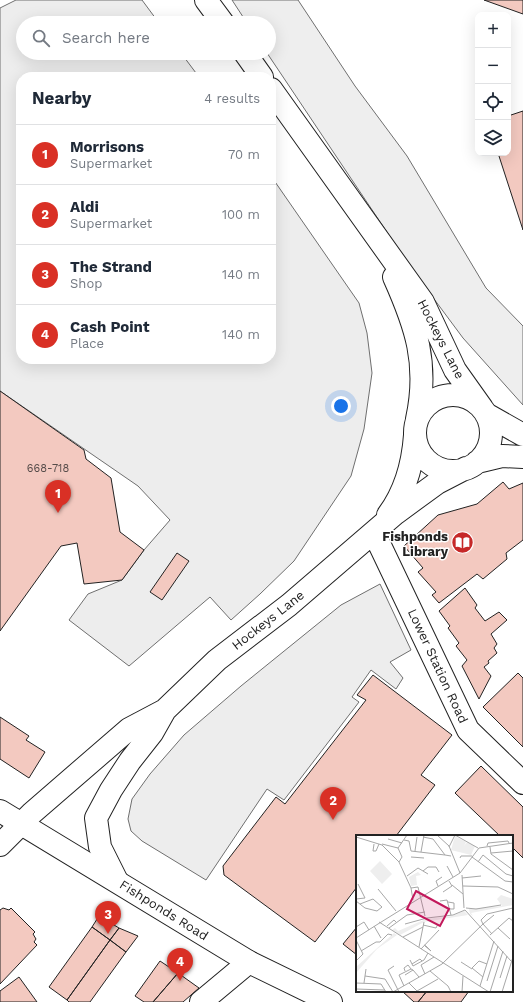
<!DOCTYPE html>
<html lang="en">
<head>
<meta charset="utf-8">
<style>
  body { margin:0; font-family:"Work Sans",sans-serif; background:#f6f6f7; color:#1f2937 }
  .controls { position:absolute; right:12px; top:12px; display:grid; overflow:hidden; border-radius:8px; box-shadow:0 4px 16px #0002 }
  .controls button { width:36px; height:36px; display:grid; place-items:center; padding:0; border:0; border-bottom:1px solid #e0e1e3; background:#fff; color:#1f2937; font:20px sans-serif }
  .you { position:absolute; left:341px; top:406px; width:14px; height:14px; margin:-10px; border:3px solid #fff; border-radius:50%; background:#1a73e8; box-shadow:0 0 0 6px #1a73e833 }
  .badge { display:grid; place-items:center; width:26px; height:26px; border-radius:50%; background:#d93025; color:#fff; font-size:13px; font-weight:700 }
  .pin { position:absolute; translate:-50% -33px; filter:drop-shadow(0 1px 2px #0008) }
  .pin::after { content:''; position:absolute; top:21px; width:14px; height:12px; background:inherit; clip-path:polygon(0 0,100% 0,50% 100%) }
  .list { margin:0; padding:0; list-style:none }
  h2 { display:flex; justify-content:space-between; align-items:center; height:52px; margin:0; padding:0 16px; font-size:17px }
  h2 small { font-size:13px; font-weight:400; color:#747a83 }
  .list li { display:grid; grid-template-columns:26px 1fr auto; gap:12px; align-items:center; box-sizing:border-box; height:60px; padding:0 16px; border-top:1px solid #e0e1e3 }
  .list b { display:block; font-size:15px; white-space:nowrap }
  .list p { margin:0; font-size:13px; white-space:nowrap; color:#747a83 }
  .list em { font-size:13px; font-style:normal; color:#747a83 }
  .icon { flex:none; width:22px; height:22px; fill:none; stroke:currentColor; stroke-width:2; stroke-linecap:round; stroke-linejoin:round }
  .map { position:relative; flex:none; width:523px; height:1002px; overflow:hidden }
  .search { position:absolute; background:#fff; box-shadow:0 4px 16px #0002; left:16px; top:16px; width:260px; height:44px; display:flex; align-items:center; gap:10px; box-sizing:border-box; padding:0 14px; border-radius:22px; color:#747a83; font-size:15px }
  .panel { position:absolute; background:#fff; box-shadow:0 4px 16px #0002; left:16px; top:72px; width:260px; height:292px; border-radius:16px }
  .map>svg:first-child { display:block }
  .green { fill:#eee; stroke:#6f6f6f }
  .parking { fill:#ededed; stroke:#6f6f6f }
  .building { fill:#f3c9c0; stroke:#222 }
  .lines { fill:none; stroke-linecap:round; stroke-linejoin:round }
  .street-casing { stroke:#222; stroke-width:24 }
  .primary-casing { stroke:#222; stroke-width:24 }
  .street { stroke:#fff; stroke-width:22 }
  .primary { stroke:#fff; stroke-width:22 }
  .labels { text-anchor:middle; dominant-baseline:central; stroke-width:3; stroke-linejoin:round; paint-order:stroke }
  .number-label { font-size:11px; fill:#564c4a }
  .street-label { font-size:13px; fill:#222; stroke:#fff }
  .poi-label { font-size:13px; font-weight:bold; fill:#222; stroke:#fff; text-anchor:end }
  .inset-road { fill:none; stroke:#a7a7a7; stroke-width:1 }
  .view { fill:#c2185b; fill-opacity:0.15; stroke:#c2185b; stroke-width:2 }
  .inset-edge { fill:none; stroke:#222; stroke-width:2 }
</style>
</head>
<body>
<div class="map">
<svg width="523" height="1002" viewBox="0 0 523 1002">
  <rect width="100%" height="100%" fill="#fff"/>
  <path class="green" d="M232,0h66l57,86 52,70 79,132 37,38v79l-60,-67 -52,-70 -144,-215h2v-30h-22z"/>
  <path class="parking" d="M16,0h126l17,23h-136v30h158l18,24h-178v282h250v-183l88,127 8,30 5,40 -8,56 -13,47 -57,85 -34,33 -29,26 -21,-23 -81,69 -60,-46 19,-26 34,-14 22,-30 26,-30 -32,-34 -138,-95v-383z
    M380,584l31,66 -21,12 13,16 -7,11 -25,-19 -19,27 7,5 -75,98 -17,-11 -61,91 -64,-39 -11,-10 -3,-12 4,-20 18,-25 34,-39 57,-49 100,-81z"/>
  <path class="building" d="M484,0h39v14z
    M523,111v119l-25,-77h10v-37z
    M0,391l84,59 2,9 25,19 9,54 24,18 -22,30 -38,4 -7,-41 -16,3 -61,85z
    M503,482l6,7 14,-6v57l-17,13 1,6 -24,20 -6,-5 -38,29 -7,-8 4,-3 -18,-20 5,-4 -19,-22 34,-31 39,-11z
    M177,553l12,8 -27,39 -12,-8z
    M465,588l12,17 -2,3 10,13 14,-9 8,8 -16,14 6,10 -3,4 3,5 -9,8 1,2 -5,4 7,9 -12,23 -17,-33 5,-6 -11,-14 3,-3 -11,-15 2,-2 -11,-15z
    M518,673l5,5v69l-40,-40z
    M373,675l79,60 -31,40 14,10 -39,51h-39v51l-42,55 -91,-67 -1,-9 53,-69 9,7 81,-104 -9,-5z
    M0,717l29,19 -3,4 19,12 -16,26 -29,-19z
    M481,766l42,41v51l-11,-11v-11h-12l-45,-43z
    M3,908l6,2 2,-2 24,24 -2,2 3,5 -2,3 3,3 -37,39v-74z
    M99,916l20,12 -9,12 -18,-13z
    M92,927l18,13 -43,60 -18,-13z
    M357,927v28l-14,-11z
    M119,928l19,8 -12,16 -16,-12z
    M110,940l16,12 -36,50h-21l-2,-2z
    M160,961l18,12 -25,29h-9l-9,-6z
    M178,973l21,15 -16,14h-30z
    M19,977l18,25h-37v-11z
    M402,991h25l-9,11h-4z
    M427,991h42l-8,11h-43z"/>
  <g class="lines">
    <defs>
      <path id="street" d="M206,0l17,23
        M245,53l17,24
        M271,89l152,213 32,68 27,38
        M394,277c22,49 35,87 23,142
        M415 433a38 38 0 1 1 76 0a38 38 0 1 1-76 0Z
        M486,414l37,21
        M477,462l25,-6 21,1
        M388,515c17,-23 25,-52 27,-80
        M374,533l94,197 55,53
        M0,845l32,-32 97,-84 36,-19
        M117,881l-17,-34 -4,-29 15,-28 19,-29 22,-28 13,-23 52,-50 72,-55 107,-92 41,-30 29,-15
        M201,1002l48,-40"/>
      <path id="primary" d="M0,811l249,151 82,40"/>
    </defs>
    <use href="#street" class="street-casing"/>
    <use href="#primary" class="primary-casing"/>
    <use href="#street" class="street"/>
    <use href="#primary" class="primary"/>
  </g>
  <defs>
    <symbol id="library-disc" viewBox="-11 -11 22 22"><circle r="9.5" fill="#c62828" stroke="#fff"/><path d="M-6-4Q-3-5.5-.7-3.5V5Q-3 3-6 4ZM6-4Q3-5.5 .7-3.5V5Q3 3 6 4Z" fill="#fff"/></symbol>
  </defs>
  <g fill-rule="evenodd">
    <use href="#library-disc" x="450" y="530" width="25" height="25"/>
  </g>
  <g class="labels">
    <g class="number-label">
      <text x="48" y="468">668-718</text>
    </g>
    <g class="street-label">
      <text transform="translate(441 339) rotate(63)">Hockeys Lane</text>
      <text transform="translate(268 620) rotate(-38)">Hockeys Lane</text>
      <text transform="translate(438 666) rotate(65)">Lower Station Road</text>
      <text transform="translate(164 910) rotate(32)">Fishponds Road</text>
    </g>
    <g class="poi-label">
      <text x="448" y="536">Fishponds<tspan x="448" dy="15">Library</tspan></text>
    </g>
  </g>
  <g transform="translate(356 835)">
    <rect width="157" height="157" fill="#fff"/>
    <path d="M99,1l11,6 -2,4 3,-4 8,4 -4,9 -20,-5zM24,26l12,13 -10,10 -12,-13zM62,37l3,3 -5,1 1,9 -6,1 -2,-9zM145,60l12,4v6l-42,8 2,3 -3,-2 -1,-5 33,-3 -5,-7zM108,76l4,4 -44,7 -24,13 -8,-5 3,-2 3,3 28,-12 26,-3zM38,98l3,2 -20,14 -21,24v-6z" fill="#eee"/>
    <path class="inset-road" d="M81,0l12,11 11,27M99,0l23,13M0,2l26,8 17,17M67,2l10,2 12,16 6,1M32,4l14,4M48,5l5,1 2,10 34,4M18,9l-1,7h3l3,-7M26,9l16,4M131,11l1,-3 20,-2 1,2M93,12l6,-12M134,12l1,7 22,16M59,16l2,-14M65,17l3,-17M135,18l22,-2M55,22l13,1M116,22l33,24 8,1M104,23l1,-2h11M43,27l12,26 2,12M43,27l3,-5 -4,-9 9,-13M122,27l5,-7 23,19 7,2M91,31l6,11M67,36l5,-4h8l3,5M106,40l2,33M51,41l11,-8 10,6M106,43l19,-2M96,50l11,9M82,51l-2,-5 6,-4M107,51l35,1 15,7M55,53l7,-1 7,29M22,54l18,22M87,57l9,-6 -3,-5M0,64l9,-1 -7,-14M0,66l9,7 12,3M84,66l7,-1 4,15M92,67l6,1v6h-4M4,69l13,-5 9,8 -5,4M110,73l10,1 25,-4M109,75l46,51M71,83l26,-3 12,-5M23,87l110,70M22,89l82,-51 19,-25 34,-5M49,89l22,-6M67,90l13,3 2,-4M18,91l7,12M31,91l7,-6 2,2M0,92l8,-5 5,8M33,93l18,-13 18,-3M142,93l12,11M136,99l-9,-10 11,-9M134,100l19,-17 4,3M47,102l20,-10M0,103l22,-14M0,105l7,14 -6,6M68,110l2,1 5,5 -6,-5M63,112l5,-25M65,114l18,-19M5,116l15,-9h4l8,-8 4,1M54,125l3,6 11,-6 4,-7M105,127l11,7M56,129l8,-5 2,2M38,131l-6,4 11,22M49,136l-1,-3 4,-3 3,4M74,136l18,15 3,6M69,139l-4,-9 13,-8M49,140l8,-5 6,7M9,141l20,3 8,13M127,142l-11,-9 7,-7 8,3M144,143l7,-22M131,146l11,-35M0,148l25,1 5,8M8,148l2,-14M53,148l8,8 21,-12M48,151l-5,-11 12,-6 2,1M124,151l14,-45M0,154l29,1M37,157l49,-28 41,-40 -2,-4 6,-6 26,-6M106,157l1,-16M134,157l13,-41M146,157l11,-35"/>
    <path class="view" d="M60,56l33,18 -9,17 -33,-17z"/>
    <rect width="157" height="157" class="inset-edge"/>
  </g>
</svg>
<div class="controls">
<button>+</button>
<button>−</button>
<button><svg class="icon" aria-label="locate" viewBox="0 0 24 24"><circle cx="12" cy="12" r="6"/><path d="M12 2v4M12 18v4M2 12h4M18 12h4"/></svg></button>
<button><svg class="icon" aria-label="layers" viewBox="0 0 24 24"><path d="M12 4l9 5-9 5-9-5zM3 14l9 5 9-5"/></svg></button>
</div>
<div class="you"></div>
<div class="pin badge" style="left:58px;top:513px">1</div>
<div class="pin badge" style="left:333px;top:820px">2</div>
<div class="pin badge" style="left:108px;top:934px">3</div>
<div class="pin badge" style="left:180px;top:981px">4</div>
<div class="search"><svg class="icon" aria-label="search" viewBox="0 0 24 24"><circle cx="10" cy="10" r="6"/><path d="M15 15l6 6"/></svg>Search here</div>
<section class="panel">
<h2>Nearby<small>4 results</small></h2>
<ul class="list">
<li><span class="badge">1</span><div><b>Morrisons</b><p>Supermarket</p></div><em>70 m</em></li>
<li><span class="badge">2</span><div><b>Aldi</b><p>Supermarket</p></div><em>100 m</em></li>
<li><span class="badge">3</span><div><b>The Strand</b><p>Shop</p></div><em>140 m</em></li>
<li><span class="badge">4</span><div><b>Cash Point</b><p>Place</p></div><em>140 m</em></li>
</ul>
</section>
</div>
</body>
</html>
